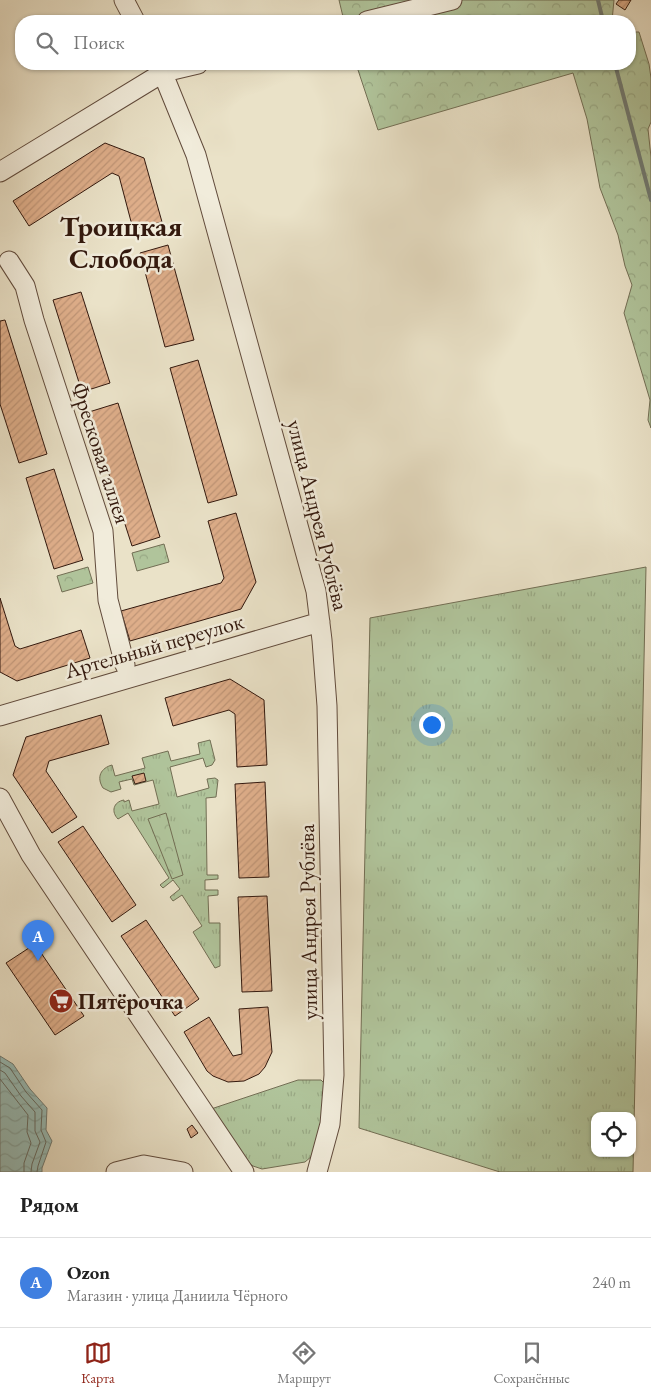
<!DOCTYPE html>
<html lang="ru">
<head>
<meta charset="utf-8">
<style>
  body { margin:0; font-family:"EB Garamond",serif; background:#f6f6f6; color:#222 }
  .controls { position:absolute; right:15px; bottom:15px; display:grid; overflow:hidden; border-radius:10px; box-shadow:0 1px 4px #0004 }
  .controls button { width:45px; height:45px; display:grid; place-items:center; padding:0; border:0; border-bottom:1px solid #e0e0e0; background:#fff; color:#222; font:25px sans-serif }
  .you { position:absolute; left:431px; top:724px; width:18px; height:18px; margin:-12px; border:4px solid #fff; border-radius:50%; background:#1a73e8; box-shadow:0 0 0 8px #1a73e833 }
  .badge { display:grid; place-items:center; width:32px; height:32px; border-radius:50%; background:#8f2418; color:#fff; font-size:16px; font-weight:700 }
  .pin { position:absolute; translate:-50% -41px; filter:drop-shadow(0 1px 2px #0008) }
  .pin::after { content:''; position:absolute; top:26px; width:18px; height:15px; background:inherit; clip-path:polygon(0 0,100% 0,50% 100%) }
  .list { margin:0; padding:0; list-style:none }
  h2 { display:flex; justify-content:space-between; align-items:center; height:65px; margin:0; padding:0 20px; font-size:21px }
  h2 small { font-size:16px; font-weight:400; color:#767676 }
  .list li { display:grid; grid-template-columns:32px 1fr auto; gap:15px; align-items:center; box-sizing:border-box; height:90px; padding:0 20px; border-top:1px solid #e0e0e0 }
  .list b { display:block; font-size:19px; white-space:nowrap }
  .list p { margin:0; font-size:16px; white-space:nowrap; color:#767676 }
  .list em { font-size:16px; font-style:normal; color:#767676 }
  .icon { flex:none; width:28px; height:28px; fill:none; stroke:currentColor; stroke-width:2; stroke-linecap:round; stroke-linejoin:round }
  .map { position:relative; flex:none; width:651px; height:1172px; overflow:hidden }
  .search { position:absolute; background:#fff; box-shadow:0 1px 4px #0004; left:15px; right:15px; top:15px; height:55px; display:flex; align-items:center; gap:12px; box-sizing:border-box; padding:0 18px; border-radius:20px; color:#767676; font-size:19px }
  .sheet { height:155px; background:#fff }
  nav { display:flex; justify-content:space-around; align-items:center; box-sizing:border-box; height:70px; border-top:1px solid #e0e0e0; background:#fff; font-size:14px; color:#767676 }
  nav a { display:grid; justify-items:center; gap:2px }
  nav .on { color:#8f2418 }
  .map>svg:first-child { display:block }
  .grass { fill:url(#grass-tufts); stroke:#726e54; fill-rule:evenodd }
  .forest { fill:url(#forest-crowns); stroke:#726e54 }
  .water { fill:url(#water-waves); stroke:#707b74 }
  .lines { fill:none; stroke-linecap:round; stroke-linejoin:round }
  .shore { stroke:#666b63; stroke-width:1 }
  .stream { stroke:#707b74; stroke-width:4 }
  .building { fill:url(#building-hatch); stroke:#33190e }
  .minor-casing { stroke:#614b3c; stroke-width:21 }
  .minor { stroke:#f1ecdb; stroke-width:19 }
  .labels { text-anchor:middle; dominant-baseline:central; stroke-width:5; stroke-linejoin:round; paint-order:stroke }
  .street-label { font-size:22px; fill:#33190e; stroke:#f1ecdb }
  .poi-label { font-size:22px; font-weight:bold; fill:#33190e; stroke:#f1ecdb; text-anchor:start }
  .district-label { font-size:28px; font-weight:bold; fill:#33190e; stroke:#f1ecdb }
</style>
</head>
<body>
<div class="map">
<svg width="651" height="1172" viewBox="0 0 651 1172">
  <defs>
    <pattern id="grass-tufts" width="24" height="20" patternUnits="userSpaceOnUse" patternTransform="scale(1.25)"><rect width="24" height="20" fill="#b0c49b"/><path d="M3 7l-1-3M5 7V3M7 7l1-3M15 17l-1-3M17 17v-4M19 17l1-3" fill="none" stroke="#98a884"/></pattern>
    <pattern id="forest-crowns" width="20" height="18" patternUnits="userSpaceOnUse" patternTransform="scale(1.25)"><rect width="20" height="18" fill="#b0c49b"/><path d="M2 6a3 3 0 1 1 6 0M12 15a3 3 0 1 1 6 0" fill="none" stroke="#98a884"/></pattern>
    <pattern id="water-waves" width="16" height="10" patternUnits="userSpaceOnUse" patternTransform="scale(1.25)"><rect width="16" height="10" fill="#98bdb8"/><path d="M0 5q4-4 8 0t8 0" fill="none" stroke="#83a29d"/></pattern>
    <pattern id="building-hatch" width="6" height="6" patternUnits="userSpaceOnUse" patternTransform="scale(1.25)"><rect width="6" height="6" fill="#deae8a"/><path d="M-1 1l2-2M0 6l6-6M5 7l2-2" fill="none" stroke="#bf9576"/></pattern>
  </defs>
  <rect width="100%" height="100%" fill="#eae2c8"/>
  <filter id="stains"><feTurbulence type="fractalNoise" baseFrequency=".004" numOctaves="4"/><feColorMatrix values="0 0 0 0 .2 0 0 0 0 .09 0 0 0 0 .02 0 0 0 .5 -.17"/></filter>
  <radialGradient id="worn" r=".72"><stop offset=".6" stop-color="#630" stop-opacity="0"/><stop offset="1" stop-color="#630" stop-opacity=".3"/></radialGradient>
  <path class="grass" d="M646,567l-13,605h-133l-141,-44 11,-510zM595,1116h37v37h-37z
    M210,740l5,20 -3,5 -6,2 -3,-9 -33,9 7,30 32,-9 -2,-9 8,-1 3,2 -2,17 -10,1 1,77h11v4l-13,1v10h13v5l-10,1 1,27h11v43l-5,2 -22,-36 9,-6 -20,-31 -9,6 -3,-4 10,-8 -7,-9 -10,8 -3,-3 9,-7 -41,-65 -10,6c-7,-7 -5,-17 6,-19v2l5,-2 3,11 27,-7 -6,-24 -19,5 -2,-6 -13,3 2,7 -10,3 -8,-4c-7,-11 -2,-20 9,-23l3,11 30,-8 -3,-10 26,-7 3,10 29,-7 -2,-11z
    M298,1080h23l5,5 -7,62 -7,9 -7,6 -43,7 -9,-3 -8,-6 -34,-51z"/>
  <path class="forest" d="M339,0h275l-2,21h-268z
    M630,32h9l10,32 2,14v44l-3,7 3,28v271l-3,-8 2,-20 -26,-87 8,-28 -7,-19 -7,-31 -18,-47 -13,-69 -14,-46 -195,57 -22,-66h274z
    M164,544l5,18 -32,9 -5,-18z
    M88,567l5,16 -31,9 -5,-16z
    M166,813l17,62 -11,4 -24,-60z"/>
  <path class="water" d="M0,1056l13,8 17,25 17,19 -1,22 6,11 -10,27v4h-42z"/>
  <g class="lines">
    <path class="shore" d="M0,1062l10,6 16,24 16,18 -1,20 5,12 -8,24 -1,6
      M0,1070l5,3 16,23 14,16v19l5,11 -8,22 -1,8
      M0,1079l28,36 -1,17 4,11 -7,20v9"/>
    <path class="stream" d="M598,0l5,21
      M615,64l36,136"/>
  </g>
  <path class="building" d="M619,0h12l-6,10 -9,-6z
    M105,143l39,15 18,64 -29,7 -14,-53 -7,-3 -83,53 -16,-25z
    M168,245l26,95 -29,7 -25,-94z
    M81,292l29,91 -28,9 -29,-92z
    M5,320l42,134 -28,9 -19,-59v-83z
    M198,360l39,135 -29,8 -38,-135z
    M118,403l42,134 -28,9 -43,-134z
    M54,469l29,91 -29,9 -28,-91z
    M236,513l20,69 -15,27 -111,32 -9,-30 100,-28 3,-5 -16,-57z
    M0,598l15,48 5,3 61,-19 9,28 -73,23 -17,-9z
    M230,679l34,21 3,65 -30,2 -2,-53 -6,-4 -56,16 -8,-28z
    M101,715l8,29 -60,17 -3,10 31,46 -25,16 -39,-58 13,-38z
    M144,773l2,8 -11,3 -3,-8z
    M265,782l4,95 -30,1 -4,-94z
    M83,826l53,79 -24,17 -54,-80z
    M267,896l5,95 -30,1 -4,-95z
    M146,920l53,79 -24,17 -54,-80z
    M35,944l49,72 -29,19 -49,-72z
    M268,1007l4,45 -7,15 -6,7 -15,7 -16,1 -15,-6 -6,-5 -23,-39 25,-15 24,39 9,-2 -3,-45z
    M192,1125l6,8 -7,5 -4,-9z"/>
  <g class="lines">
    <defs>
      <path id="minor" d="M124,0l11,21
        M367,21l85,-21
        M159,64l37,91 120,436 6,49 5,66 7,369 -4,49 -13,48
        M0,172l164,-100 34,-8
        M9,261l16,25 9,34 69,211 5,69 17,65
        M0,716l320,-94
        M0,798l31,57 213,317
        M116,1172l28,-7 39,7"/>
    </defs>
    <use href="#minor" class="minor-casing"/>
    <use href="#minor" class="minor"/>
  </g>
  <defs>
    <symbol id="supermarket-disc" viewBox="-11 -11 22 22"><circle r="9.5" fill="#8f2418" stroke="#f1ecdb"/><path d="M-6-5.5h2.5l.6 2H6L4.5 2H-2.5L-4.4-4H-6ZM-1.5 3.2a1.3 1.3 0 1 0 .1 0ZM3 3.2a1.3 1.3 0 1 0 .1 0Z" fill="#fff"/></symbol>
  </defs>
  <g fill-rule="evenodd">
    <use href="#supermarket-disc" x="47" y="987" width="28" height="28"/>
  </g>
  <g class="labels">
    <g class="street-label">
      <text transform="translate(101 453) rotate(72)">Фресковая аллея</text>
      <text transform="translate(318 515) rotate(76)">улица Андрея Рублёва</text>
      <text transform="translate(154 646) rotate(-16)">Артельный переулок</text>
      <text transform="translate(308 922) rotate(-91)">улица Андрея Рублёва</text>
    </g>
    <g class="poi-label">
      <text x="78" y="1001">Пятёрочка</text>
    </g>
    <g class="district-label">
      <text x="121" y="226">Троицкая<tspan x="121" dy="32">Слобода</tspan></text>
    </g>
  </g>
  <rect width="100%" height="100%" filter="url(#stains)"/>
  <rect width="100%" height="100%" fill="url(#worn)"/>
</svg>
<div class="controls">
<button><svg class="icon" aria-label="locate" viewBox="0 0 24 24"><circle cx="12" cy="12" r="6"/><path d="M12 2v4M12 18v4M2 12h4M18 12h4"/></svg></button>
</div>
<div class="you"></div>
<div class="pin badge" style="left:38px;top:961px;background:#3f7fe0">A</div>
<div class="search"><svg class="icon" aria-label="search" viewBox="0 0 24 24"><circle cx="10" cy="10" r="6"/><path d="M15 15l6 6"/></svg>Поиск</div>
</div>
<section class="sheet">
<h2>Рядом<small></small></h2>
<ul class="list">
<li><span class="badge" style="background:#3f7fe0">A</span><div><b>Ozon</b><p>Магазин · улица Даниила Чёрного</p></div><em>240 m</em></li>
</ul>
</section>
<nav>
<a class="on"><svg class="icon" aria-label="map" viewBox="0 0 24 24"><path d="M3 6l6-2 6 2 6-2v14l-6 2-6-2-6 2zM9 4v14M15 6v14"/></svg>Карта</a>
<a><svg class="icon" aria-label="directions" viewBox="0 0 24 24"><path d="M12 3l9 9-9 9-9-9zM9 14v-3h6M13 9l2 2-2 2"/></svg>Маршрут</a>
<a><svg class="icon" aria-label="saved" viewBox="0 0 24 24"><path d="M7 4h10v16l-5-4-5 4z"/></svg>Сохранённые</a>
</nav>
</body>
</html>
